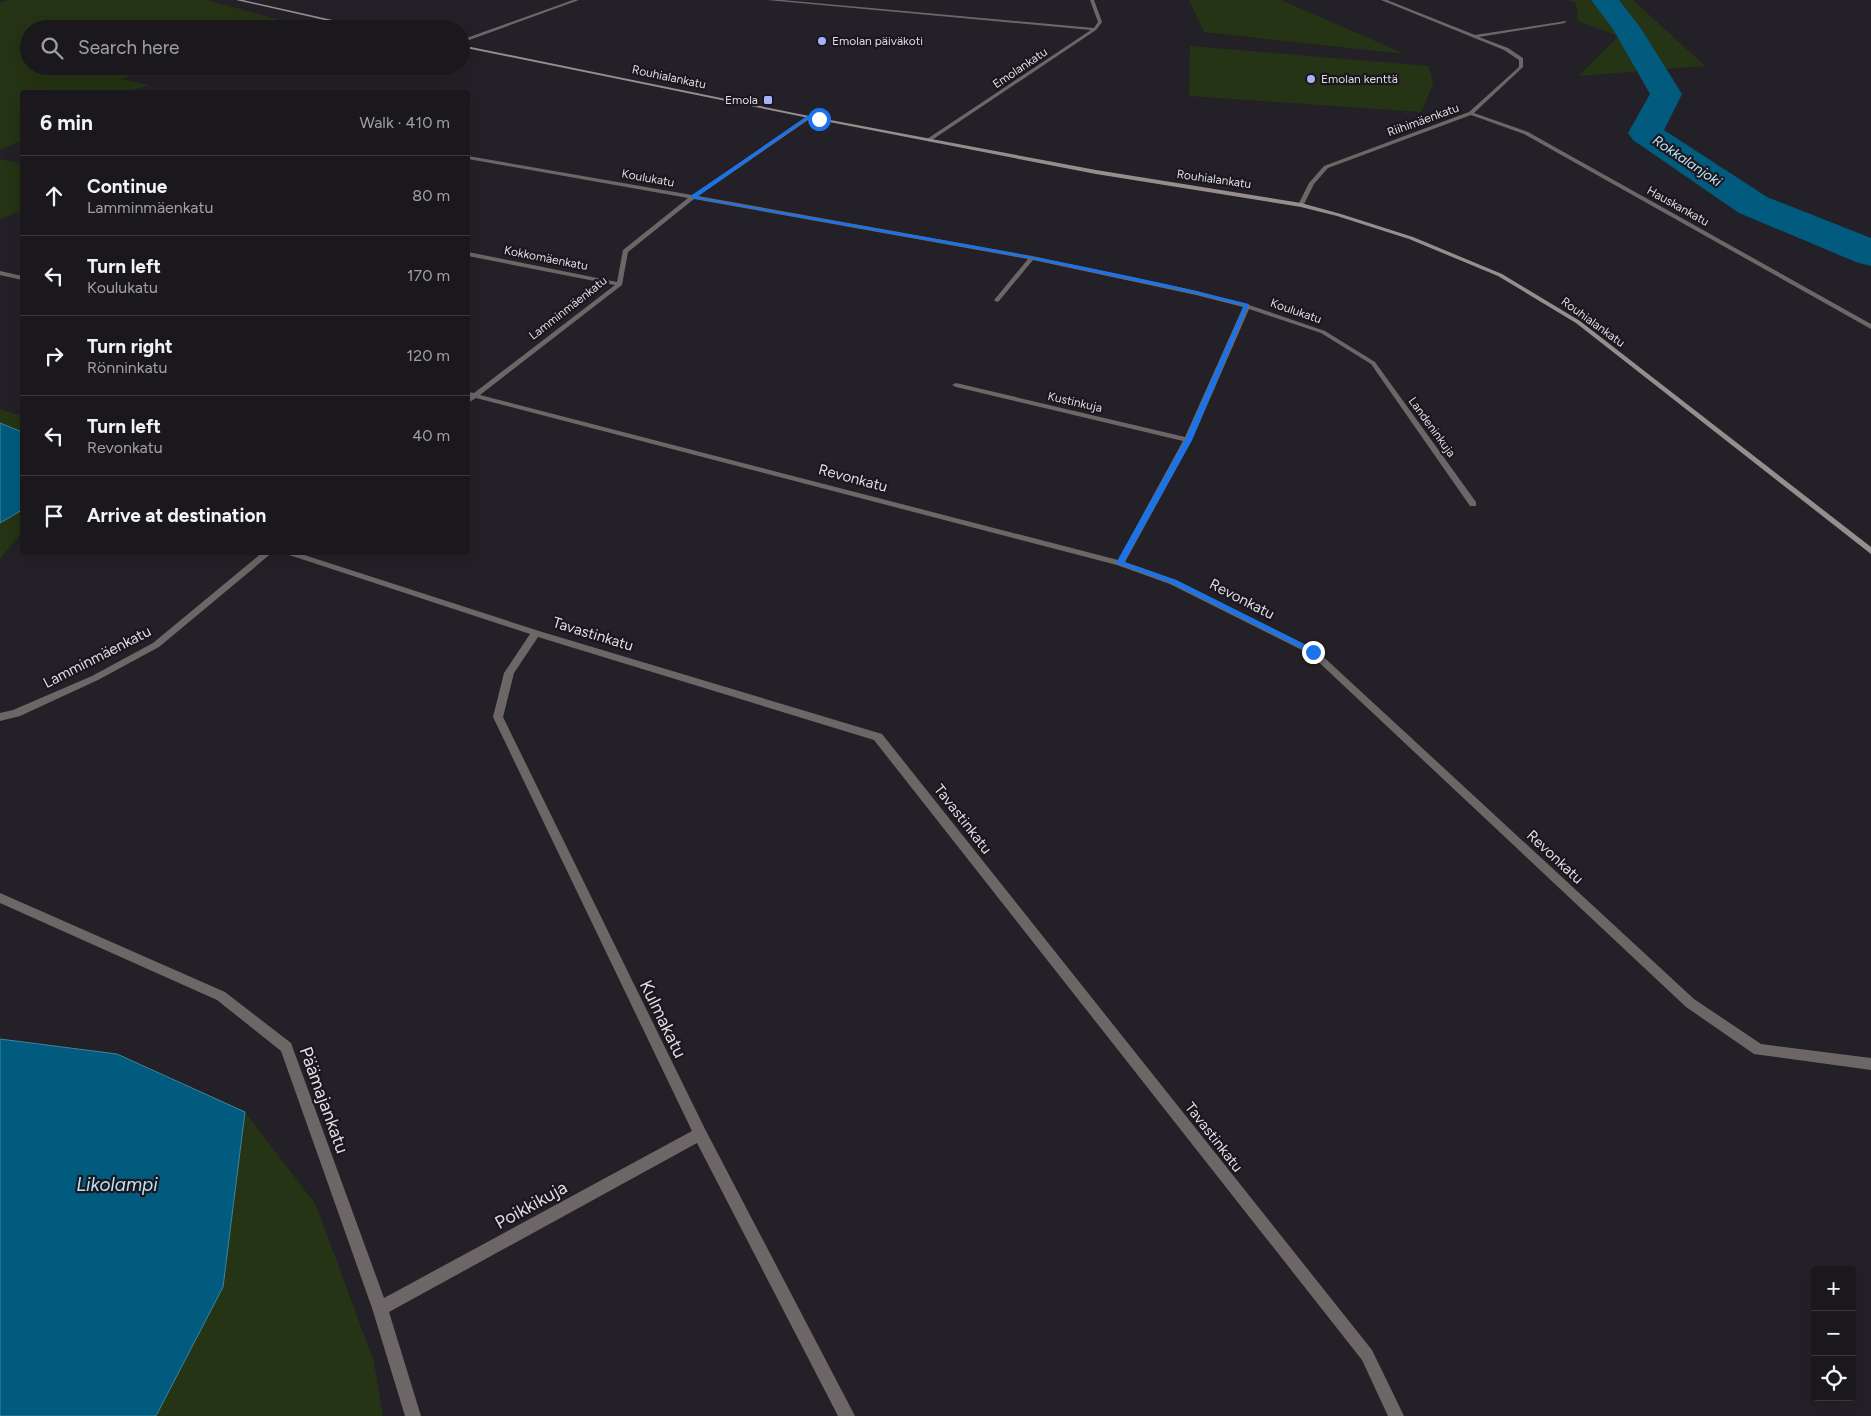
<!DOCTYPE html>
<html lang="en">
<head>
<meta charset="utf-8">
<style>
  body { margin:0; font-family:Figtree,sans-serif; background:#242126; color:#f1f3f6 }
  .controls { position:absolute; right:15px; bottom:15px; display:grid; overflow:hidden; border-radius:5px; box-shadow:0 5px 20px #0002 }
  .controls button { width:45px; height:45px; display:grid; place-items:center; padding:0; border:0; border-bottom:1px solid #39373b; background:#1b181d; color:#f1f3f6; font:25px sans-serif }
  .stop { position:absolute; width:15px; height:15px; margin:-11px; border:4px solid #1a73e8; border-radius:50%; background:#fff }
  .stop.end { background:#1a73e8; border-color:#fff; box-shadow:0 1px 5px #0008 }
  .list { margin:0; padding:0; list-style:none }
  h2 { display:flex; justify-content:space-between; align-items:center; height:65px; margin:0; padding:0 20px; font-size:21px }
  h2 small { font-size:16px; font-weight:400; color:#a0a0a4 }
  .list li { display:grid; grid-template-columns:32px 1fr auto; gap:15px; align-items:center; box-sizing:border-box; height:80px; padding:0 20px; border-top:1px solid #39373b }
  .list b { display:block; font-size:19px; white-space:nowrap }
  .list p { margin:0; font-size:16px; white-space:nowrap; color:#a0a0a4 }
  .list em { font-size:16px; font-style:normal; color:#a0a0a4 }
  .icon { flex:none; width:28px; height:28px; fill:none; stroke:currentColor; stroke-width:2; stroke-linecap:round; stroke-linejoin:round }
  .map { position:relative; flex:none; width:1871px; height:1416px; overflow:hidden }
  .search { position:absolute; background:#1b181d; box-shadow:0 5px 20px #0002; left:20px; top:20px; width:450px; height:55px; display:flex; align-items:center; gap:12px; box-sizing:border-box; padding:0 18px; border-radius:28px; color:#a0a0a4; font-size:19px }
  .panel { position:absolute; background:#1b181d; box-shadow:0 5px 20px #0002; left:20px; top:90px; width:450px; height:465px; border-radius:5px }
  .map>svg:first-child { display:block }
  .green { fill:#253414 }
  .water { fill:#005b7e; stroke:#43829c }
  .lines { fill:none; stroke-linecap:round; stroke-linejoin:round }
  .river { fill:#005b7e; fill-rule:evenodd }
  .street { fill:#6c6766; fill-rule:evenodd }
  .secondary { fill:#968e8d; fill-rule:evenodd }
  .route { fill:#1a73e8 }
  .poi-dot { fill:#a7b1fc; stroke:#1a171e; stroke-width:2 }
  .labels { text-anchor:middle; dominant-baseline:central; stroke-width:4.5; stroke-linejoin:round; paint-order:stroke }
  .far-poi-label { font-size:12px; fill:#dfdde2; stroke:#1a171e; text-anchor:start }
  .far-street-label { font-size:12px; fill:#dfdde2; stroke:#1a171e }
  .far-water-label { font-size:14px; font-style:italic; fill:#bbe1f6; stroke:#1a171e }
  .street-label { font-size:15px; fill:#dfdde2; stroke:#1a171e }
  .near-street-label { font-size:18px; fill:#dfdde2; stroke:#1a171e }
  .near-water-label { font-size:19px; font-style:italic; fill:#bbe1f6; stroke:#1a171e }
</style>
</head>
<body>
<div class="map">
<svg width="1871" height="1416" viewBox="0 0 1871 1416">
  <rect width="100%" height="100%" fill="#242027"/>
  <path class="green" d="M8,0h199l95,26 -7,3h-266v37h126l-33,13 27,6 -21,7h-106v48l-22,10v-147z
    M1189,0h92l124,54 -201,-22z
    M1568,0h65l72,66 -127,10 41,-40 -41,-15 -2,-18z
    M1190,46l239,20 4,18 -12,28 -232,-16z
    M0,159l22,5v46l-22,10z
    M0,409l22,7v16l-22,-9z
    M22,510v22l-22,27v-36z
    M245,1112l71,93 58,157 9,54h-227l67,-129z"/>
  <path class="water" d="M0,423l22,9v78l-22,13z
    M0,1039l117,15 128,58 -22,175 -67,129h-156z"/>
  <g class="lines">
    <path class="river" d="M1591,0h28l21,27 42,67 -18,36 103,67 104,41v28l-15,-4 -117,-49 -106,-73 -5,-7 22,-39 -37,-65z"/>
    <path class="street" d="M573,0h6l-118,43v-3z
      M767,0h15l312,28 4,-6 -8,-22h4l8,22 -6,8 -167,112 -2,-3 164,-109z
      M1381,0h6l88,35 91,-14 -1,2 -86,14 29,11 15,10v9l-49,46 54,19 343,192v5l-347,-195 -53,-19 -143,53 -14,16 -11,22h-4l-1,-1 11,-22 15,-17 145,-54 50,-45v-7l-15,-10z
      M809,116l2,2 -113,78 334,60 165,35 52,14 76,26 50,31 101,140v4h-6l-99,-142 -50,-31 -72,-24 -57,131 -67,122 51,18 140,70 378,349 67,45 110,14v12l-117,-16 -68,-47 -376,-353 -140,-70 -53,-19 -641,-167 -8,5v-5l1,-1 -1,-1v-4l6,1 141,-108 -147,-29v-4l149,30 6,-32 65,-52 -220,-39v-3l224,39zM694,199l334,60 -33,40 -1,1 3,2 2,-1 34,-41 163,35 47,12 -58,130 -229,-54 -4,2 4,2 227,54 -65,119 -638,-165 142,-110 6,-33z
      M0,271l22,5v4l-22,-5z
      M263,552h10l-114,95 -61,33 -78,36 -20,5v-8l13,-3 79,-34 61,-33z
      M280,552h15l244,79 343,103 490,616 32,66h-16l-26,-56 -488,-620 -336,-103 -24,36 -11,44 202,412 150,287h-17l-141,-273 -308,169 32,104h-16l-33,-108 -91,-257 -64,-51 -217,-97v-10l225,99 66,51 93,255 308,-167 -199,-414 11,-44 26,-39z"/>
    <path class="secondary" d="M236,0h7l130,29h-9z
      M461,45l348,71 287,54 205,33 40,11 72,23 89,37 78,47 291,226v7l-295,-231 -78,-47 -89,-37 -72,-23 -36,-9 -205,-33 -287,-56 -348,-71z"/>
  </g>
  <path class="route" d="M807,116l14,3 -12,-1 -112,79c184,33 370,61 552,107l-57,136 -68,122 52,18 140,70v3h-5l-140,-70 -55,-20 69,-123 59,-134 -47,-12 -165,-35 -341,-61v-2z"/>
  <g class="poi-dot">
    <circle cx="822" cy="41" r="5"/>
    <circle cx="1311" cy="79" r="5"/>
    <rect x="763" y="95" width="10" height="10" rx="2.5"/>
  </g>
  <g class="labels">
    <g class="far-poi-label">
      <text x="832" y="41">Emolan päiväkoti</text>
      <text x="1321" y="79">Emolan kenttä</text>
      <text x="758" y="100" text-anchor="end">Emola</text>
    </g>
    <g class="far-street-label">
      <text transform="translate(1020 68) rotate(-34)">Emolankatu</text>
      <text transform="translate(669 77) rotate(12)">Rouhialankatu</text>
      <text transform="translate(1423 120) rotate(-20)">Riihimäenkatu</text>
      <text transform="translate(648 178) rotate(10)">Koulukatu</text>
      <text transform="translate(1214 179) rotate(8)">Rouhialankatu</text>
      <text transform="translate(1678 206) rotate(29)">Hauskankatu</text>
      <text transform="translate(546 258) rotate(11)">Kokkomäenkatu</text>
      <text transform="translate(568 308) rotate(-38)">Lamminmäenkatu</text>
      <text transform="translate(1296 311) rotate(19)">Koulukatu</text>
      <text transform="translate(1593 322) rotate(36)">Rouhialankatu</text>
      <text transform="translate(1075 402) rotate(13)">Kustinkuja</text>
      <text transform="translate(1432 427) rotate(54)">Landeninkuja</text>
    </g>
    <g class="far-water-label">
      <text transform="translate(1687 161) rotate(34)">Rokkalanjoki</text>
    </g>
    <g class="street-label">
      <text transform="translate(853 478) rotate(15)">Revonkatu</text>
      <text transform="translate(1242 599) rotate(27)">Revonkatu</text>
      <text transform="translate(593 634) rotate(17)">Tavastinkatu</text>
      <text transform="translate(97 657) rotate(-27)">Lamminmäenkatu</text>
      <text transform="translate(963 819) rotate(52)">Tavastinkatu</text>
      <text transform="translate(1555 857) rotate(43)">Revonkatu</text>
      <text transform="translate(1214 1137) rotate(52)">Tavastinkatu</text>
    </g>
    <g class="near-street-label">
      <text transform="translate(663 1019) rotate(64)">Kulmakatu</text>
      <text transform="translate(324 1100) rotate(70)">Päämajankatu</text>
      <text transform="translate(531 1205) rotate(-29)">Poikkikuja</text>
    </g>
    <g class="near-water-label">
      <text x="117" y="1184">Likolampi</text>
    </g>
  </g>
</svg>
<div class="controls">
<button>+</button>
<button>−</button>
<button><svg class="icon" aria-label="locate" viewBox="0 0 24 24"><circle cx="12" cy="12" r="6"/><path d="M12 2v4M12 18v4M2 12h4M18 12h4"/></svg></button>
</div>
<div class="stop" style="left:819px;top:119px"></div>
<div class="stop end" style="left:1313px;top:652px"></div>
<div class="search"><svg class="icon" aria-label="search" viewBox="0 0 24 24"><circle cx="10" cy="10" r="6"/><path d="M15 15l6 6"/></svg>Search here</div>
<section class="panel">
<h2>6 min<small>Walk · 410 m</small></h2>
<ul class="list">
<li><svg class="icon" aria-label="ahead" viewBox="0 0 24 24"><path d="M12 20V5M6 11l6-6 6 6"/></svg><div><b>Continue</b><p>Lamminmäenkatu</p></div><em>80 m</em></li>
<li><svg class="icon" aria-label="left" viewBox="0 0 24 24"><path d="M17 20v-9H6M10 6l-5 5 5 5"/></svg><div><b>Turn left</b><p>Koulukatu</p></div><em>170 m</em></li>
<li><svg class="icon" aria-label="right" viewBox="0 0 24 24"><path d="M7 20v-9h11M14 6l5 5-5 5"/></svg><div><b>Turn right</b><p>Rönninkatu</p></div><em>120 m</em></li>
<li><svg class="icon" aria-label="left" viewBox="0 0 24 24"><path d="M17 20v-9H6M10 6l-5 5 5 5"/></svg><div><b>Turn left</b><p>Revonkatu</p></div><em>40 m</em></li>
<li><svg class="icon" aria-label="arrive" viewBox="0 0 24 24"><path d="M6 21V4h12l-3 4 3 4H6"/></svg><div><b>Arrive at destination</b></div></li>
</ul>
</section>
</div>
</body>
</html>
